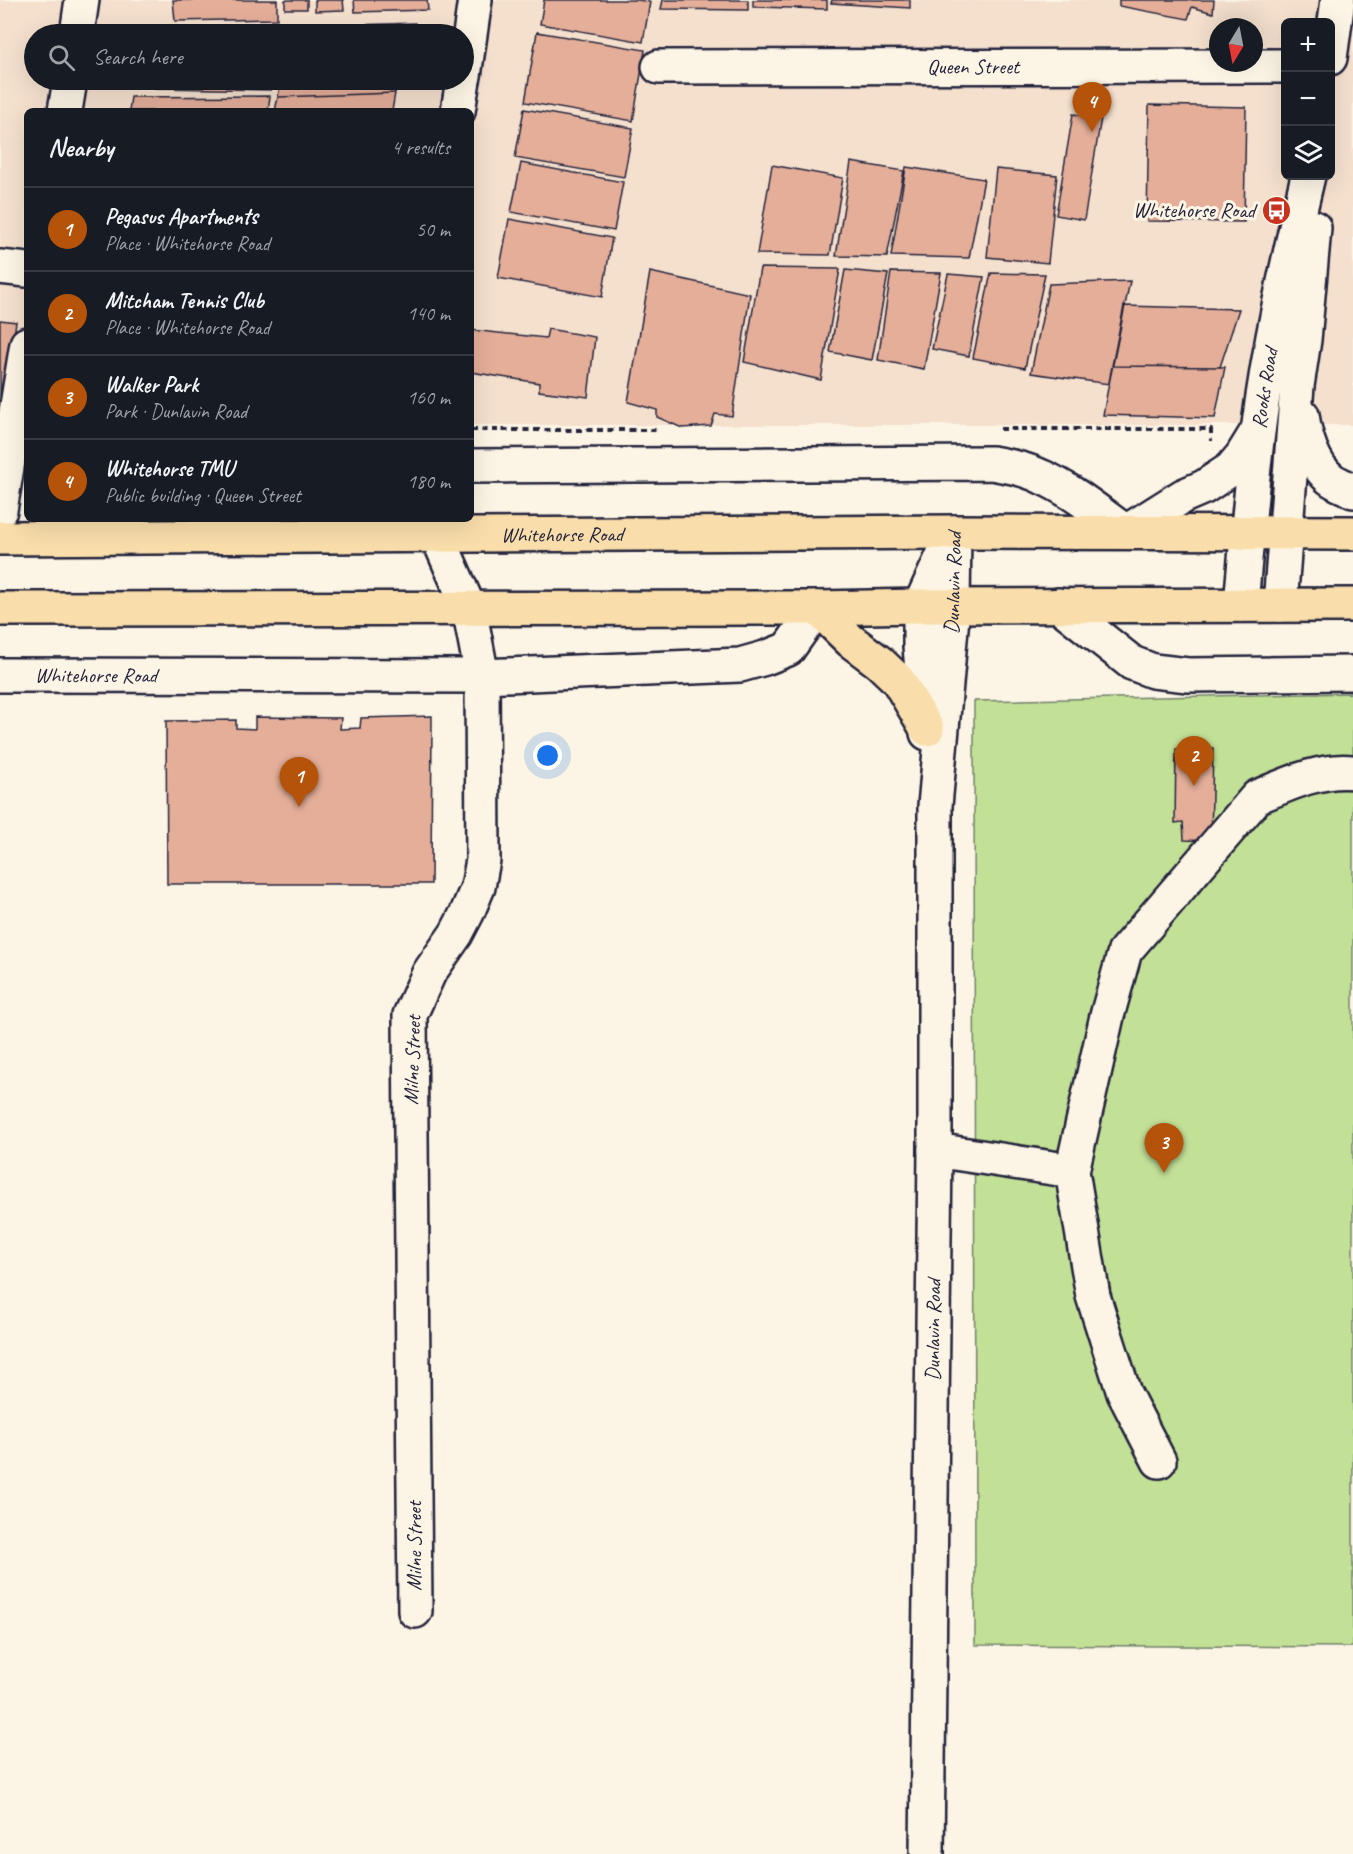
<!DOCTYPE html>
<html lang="en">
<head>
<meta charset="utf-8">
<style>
  body { margin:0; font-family:Caveat,sans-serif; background:#20242c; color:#f1f3f6 }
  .controls { position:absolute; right:18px; top:18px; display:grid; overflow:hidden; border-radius:9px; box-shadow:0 6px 24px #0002 }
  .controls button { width:54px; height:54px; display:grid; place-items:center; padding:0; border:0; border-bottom:2px solid #363941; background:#171b24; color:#f1f3f6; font:30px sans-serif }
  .compass { position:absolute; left:1209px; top:18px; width:54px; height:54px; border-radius:50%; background:#171b24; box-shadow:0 6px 24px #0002; rotate:190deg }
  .you { position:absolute; left:548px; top:756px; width:21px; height:21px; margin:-15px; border:4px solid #fff; border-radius:50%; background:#1a73e8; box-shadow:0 0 0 9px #1a73e833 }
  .badge { display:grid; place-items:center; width:39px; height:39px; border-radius:50%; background:#b45309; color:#fff; font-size:20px; font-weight:700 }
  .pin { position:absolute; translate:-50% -50px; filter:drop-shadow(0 2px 3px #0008) }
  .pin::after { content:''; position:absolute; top:32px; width:21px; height:18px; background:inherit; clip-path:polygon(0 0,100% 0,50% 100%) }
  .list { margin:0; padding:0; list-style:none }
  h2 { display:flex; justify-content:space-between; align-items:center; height:78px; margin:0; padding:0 24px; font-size:26px }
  h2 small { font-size:20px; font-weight:400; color:#9ea1a6 }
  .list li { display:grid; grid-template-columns:39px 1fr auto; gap:18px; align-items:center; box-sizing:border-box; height:84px; padding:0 24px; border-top:2px solid #363941 }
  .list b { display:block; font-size:22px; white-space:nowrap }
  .list p { margin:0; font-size:20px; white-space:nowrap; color:#9ea1a6 }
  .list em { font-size:20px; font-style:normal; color:#9ea1a6 }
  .icon { flex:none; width:33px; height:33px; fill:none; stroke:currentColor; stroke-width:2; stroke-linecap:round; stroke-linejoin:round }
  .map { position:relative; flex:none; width:1353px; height:1854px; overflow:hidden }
  .search { position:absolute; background:#171b24; box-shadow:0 6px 24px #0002; left:24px; top:24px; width:450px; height:66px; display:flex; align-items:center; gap:15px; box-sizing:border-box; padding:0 21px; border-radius:33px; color:#9ea1a6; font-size:22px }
  .panel { position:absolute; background:#171b24; box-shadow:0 6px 24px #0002; left:24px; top:108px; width:450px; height:414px; border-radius:9px }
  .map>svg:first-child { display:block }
  .built { fill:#f5e0ce; fill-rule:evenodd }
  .green { fill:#c3e097; stroke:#728169; stroke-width:1.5 }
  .building { fill:#e4ae99; stroke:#22223b; stroke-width:1.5 }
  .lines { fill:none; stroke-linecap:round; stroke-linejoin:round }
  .minor-casing { stroke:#22223b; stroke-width:38 }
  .highway-casing { stroke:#22223b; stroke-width:38 }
  .path { stroke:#22223b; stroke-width:4; stroke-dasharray:6 4.5; stroke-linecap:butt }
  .minor { stroke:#fcf5e5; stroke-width:33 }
  .highway { stroke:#f9deab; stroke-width:33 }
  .labels { text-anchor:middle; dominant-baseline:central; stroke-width:6; stroke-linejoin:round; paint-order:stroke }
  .street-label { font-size:21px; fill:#22223b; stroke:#fcf5e5 }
  .poi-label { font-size:21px; fill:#22223b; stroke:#fcf5e5; text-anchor:end }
</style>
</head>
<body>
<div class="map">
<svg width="1353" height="1854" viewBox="0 0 1353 1854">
  <rect width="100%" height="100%" fill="#fcf5e5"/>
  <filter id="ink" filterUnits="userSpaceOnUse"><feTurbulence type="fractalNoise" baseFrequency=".0167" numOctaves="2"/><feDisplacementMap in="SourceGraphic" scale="12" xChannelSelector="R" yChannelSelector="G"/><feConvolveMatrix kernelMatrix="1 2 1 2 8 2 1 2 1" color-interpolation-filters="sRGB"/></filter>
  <g filter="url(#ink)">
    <path class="built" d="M0,0h1353v425h-882v-314h-444v313h-27zM1286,22h44v154h-44zM1218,27h36v36h-36zM34,34h430v46h-430z"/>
    <path class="green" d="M1353,693v954l-378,-2 -1,-944z"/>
    <path class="building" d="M173,0h104v19l-102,2z
      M285,0h22v9h-22z
      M315,0h28l1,10 -29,1z
      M354,0h73l1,10 -73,2z
      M544,0h94l12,2 -7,40 -103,-18z
      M663,0h85v10l-87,-1z
      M753,0h74v9l-74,-2z
      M832,0h78v8l-79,-5z
      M1119,0h95l-1,13 -21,-6 -4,12 -69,-13z
      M415,23v11h-126l1,-7z
      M162,29l121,2v3h-121z
      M537,32l108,18 -12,71 -108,-19z
      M156,80h117l-2,10 -116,-2z
      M281,80h116l-2,13 -117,4z
      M395,93l-3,18h-117l3,-14z
      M270,96l-2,15h-139l2,-14z
      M1149,105l97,2 -2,115 -97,-1z
      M524,109l109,19 -9,49 -109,-19z
      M1073,114l28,4 -17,102 -28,-5z
      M851,162l53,9 -17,86 -51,-1z
      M521,163l102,19 -9,49 -103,-19z
      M772,165l71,13 -13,77 -73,-1z
      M906,167l78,12 -15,79 -78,-2z
      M996,169l61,6 -9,88 -61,-6z
      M509,219l103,19 -10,59 -104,-19z
      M760,268l80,1 -19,111 -77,-18z
      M845,270l43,4 -16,86 -42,-8z
      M650,272l100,22 -18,122 -17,-2 -4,12 -29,2 -25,-11v-7l-29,-8z
      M891,272l50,1 -17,96 -46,-9z
      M991,273l54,1 -20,94 -52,-10z
      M948,274l36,3 -15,79 -37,-7z
      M1130,281l-21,103 -78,-11 18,-89z
      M1124,306l115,3 -19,58 -108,-1z
      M0,320l16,2 -16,104z
      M548,329l47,8 -7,60 -49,-6v-8l-68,-11v-42l75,8z
      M1112,366l113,1 -10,51 -112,-3z
      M432,716l-1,168h-264l-1,-163 70,-1v8l19,1v-12l86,1 -1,11 20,-1 1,-10z
      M1213,748l-2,93 -27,-1 -1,-18 -8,1 1,-74z"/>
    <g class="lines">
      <defs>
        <g id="minor">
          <path d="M77,34l5,-34"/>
          <path d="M1330,58l8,-58"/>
          <path id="s1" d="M659,67l627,-1"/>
          <path d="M464,76l11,-76"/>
          <path d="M65,111l5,-31"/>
          <path d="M458,111l5,-31"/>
          <path d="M0,267l27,3"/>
          <path d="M1302,415c3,21 11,51 30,65 6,4 14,7 21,11"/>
          <path d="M471,466l521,-3c17,3 34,6 50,14 30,13 57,36 84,55l57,-36 21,-9 27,-18 11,-13 16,-26"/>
          <path d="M0,510l27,-166"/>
          <path d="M1059,605l73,58 21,8 35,4 165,-2"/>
          <path id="s2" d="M1241,605c5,-58 10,-116 17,-173 11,-87 30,-172 50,-256"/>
          <path d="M1280,605l17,-219 7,-46 10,-112"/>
          <path id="s3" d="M0,675l482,1 258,-11 25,-7 23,-9 29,-41"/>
          <path d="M927,733l-7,-87v-40l28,-61"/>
          <path d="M935,1150l137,21 35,-155 18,-65 132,-154c29,-12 64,-29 96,-25"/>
          <path d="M1072,1171l21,125 31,97 35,68"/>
          <path d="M415,1611l-5,-596 19,-42 27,-39 11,-21 11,-26 5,-27 -1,-184 -13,-68 -39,-89"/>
          <path id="s4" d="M927,1854l8,-704v-344l18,-200 1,-74"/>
        </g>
        <g id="highway">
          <path id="s5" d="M0,538l954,-6 399,1"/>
          <path d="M817,608l34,33 28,21 19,18 29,49"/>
          <path d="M0,609l817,-1 103,-2 433,-1"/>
        </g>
      </defs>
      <use href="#minor" class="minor-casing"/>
      <use href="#highway" class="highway-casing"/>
      <path class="path" d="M1000,429h211v12
        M471,430h188"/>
      <use href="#minor" class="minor"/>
      <use href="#highway" class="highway"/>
    </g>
  </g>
  <defs>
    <symbol id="bus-disc" viewBox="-11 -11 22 22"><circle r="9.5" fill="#c8321e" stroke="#fcf5e5"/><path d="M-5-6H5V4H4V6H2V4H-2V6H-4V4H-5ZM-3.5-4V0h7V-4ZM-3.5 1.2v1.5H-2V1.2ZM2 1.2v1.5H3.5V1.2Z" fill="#fff"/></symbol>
  </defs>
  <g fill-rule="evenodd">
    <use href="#bus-disc" x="1260" y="194" width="33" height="33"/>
  </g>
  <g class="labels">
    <g class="street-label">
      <text stroke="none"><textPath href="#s1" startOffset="314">Queen Street</textPath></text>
      <text stroke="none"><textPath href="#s2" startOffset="218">Rooks Road</textPath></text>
      <text stroke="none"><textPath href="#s5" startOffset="562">Whitehorse Road</textPath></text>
      <text stroke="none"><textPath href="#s4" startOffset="1272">Dunlavin Road</textPath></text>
      <text stroke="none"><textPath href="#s3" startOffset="96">Whitehorse Road</textPath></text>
      <text transform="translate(412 1060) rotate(-88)">Milne Street</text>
      <text stroke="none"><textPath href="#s4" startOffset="524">Dunlavin Road</textPath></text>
      <text transform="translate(414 1546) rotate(-90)">Milne Street</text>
    </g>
    <g class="poi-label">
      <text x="1255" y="210">Whitehorse Road</text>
    </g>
  </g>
</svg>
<div class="controls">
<button>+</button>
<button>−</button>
<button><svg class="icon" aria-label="layers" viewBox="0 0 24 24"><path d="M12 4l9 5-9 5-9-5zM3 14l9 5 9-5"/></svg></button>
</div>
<svg class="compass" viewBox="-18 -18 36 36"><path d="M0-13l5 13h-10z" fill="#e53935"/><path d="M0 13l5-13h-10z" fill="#9ea1a6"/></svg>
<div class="you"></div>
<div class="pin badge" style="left:299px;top:807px">1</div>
<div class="pin badge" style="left:1194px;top:786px">2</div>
<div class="pin badge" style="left:1164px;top:1173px">3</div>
<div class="pin badge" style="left:1092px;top:132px">4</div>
<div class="search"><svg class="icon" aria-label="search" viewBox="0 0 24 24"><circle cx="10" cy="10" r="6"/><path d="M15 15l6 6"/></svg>Search here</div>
<section class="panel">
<h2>Nearby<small>4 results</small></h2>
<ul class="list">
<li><span class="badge">1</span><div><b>Pegasus Apartments</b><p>Place · Whitehorse Road</p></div><em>50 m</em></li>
<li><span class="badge">2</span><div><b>Mitcham Tennis Club</b><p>Place · Whitehorse Road</p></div><em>140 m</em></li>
<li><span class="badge">3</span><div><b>Walker Park</b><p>Park · Dunlavin Road</p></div><em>160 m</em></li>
<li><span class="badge">4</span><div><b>Whitehorse TMU</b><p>Public building · Queen Street</p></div><em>180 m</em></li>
</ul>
</section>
</div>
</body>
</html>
